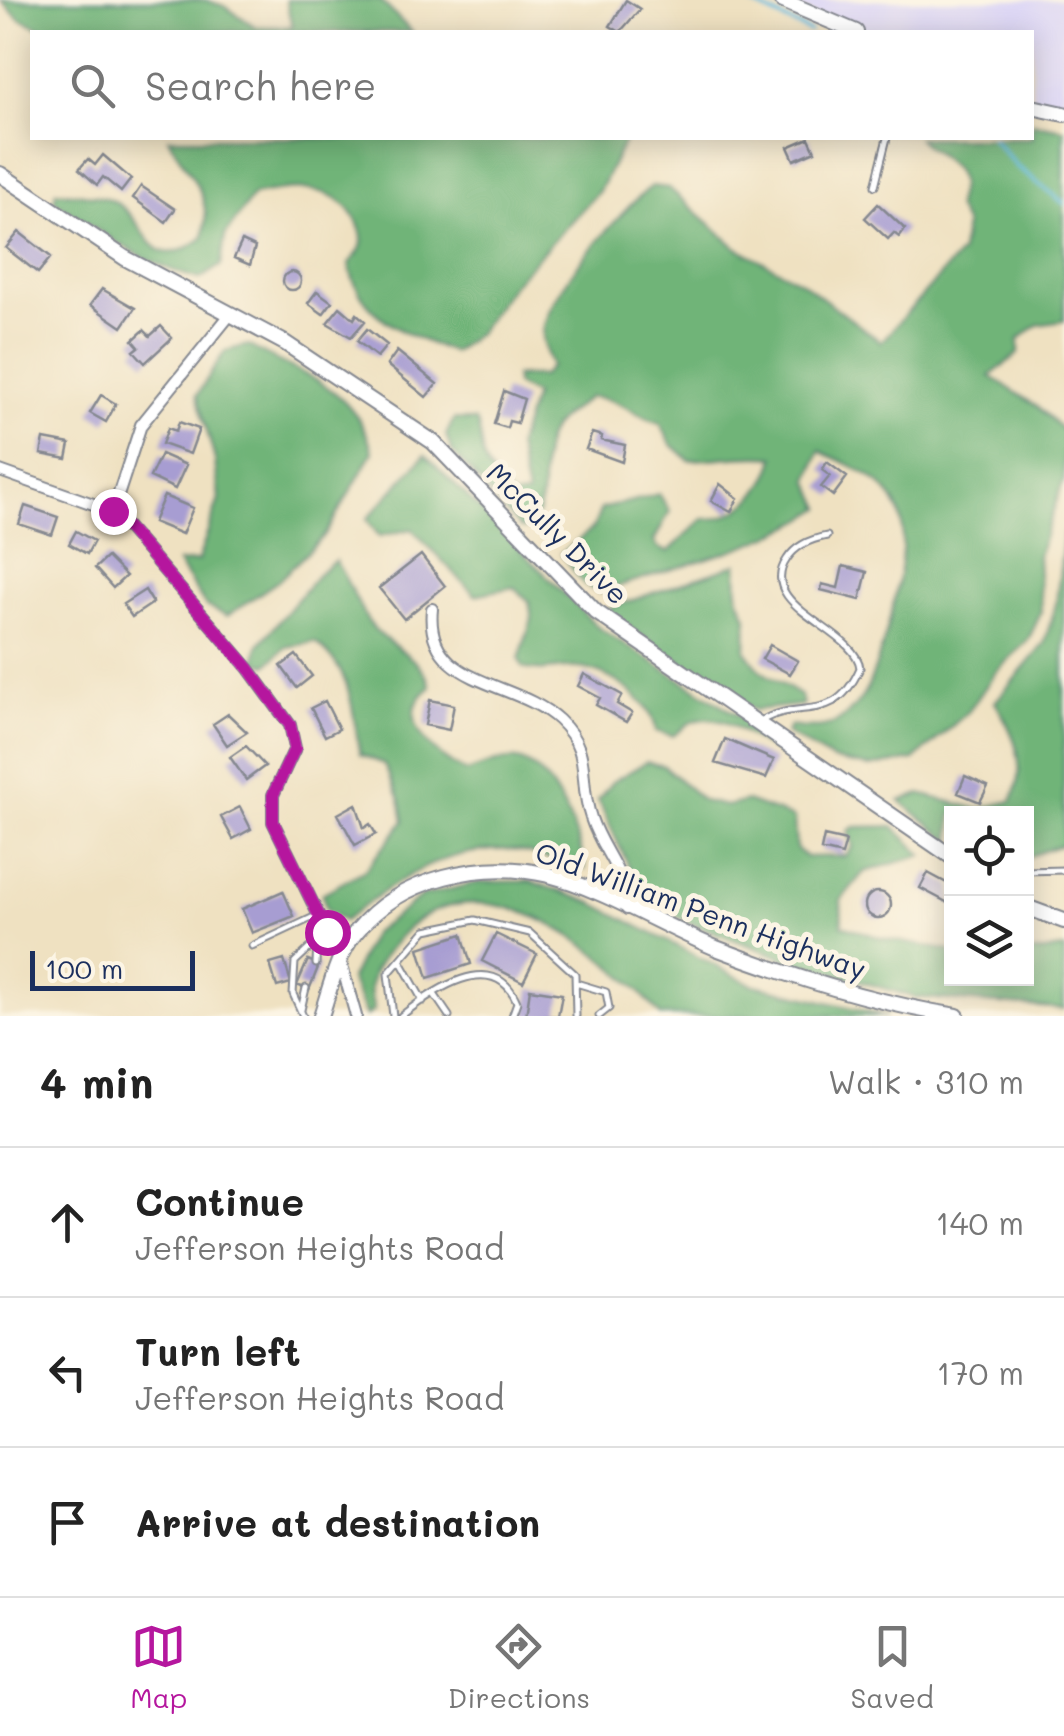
<!DOCTYPE html>
<html lang="en">
<head>
<meta charset="utf-8">
<style>
  body { margin:0; font-family:Mali,sans-serif; background:#f6f6f6; color:#222 }
  .controls { position:absolute; right:30px; bottom:30px; display:grid; overflow:hidden; border-radius:0px; box-shadow:0 5px 25px #0003 }
  .controls button { width:90px; height:90px; display:grid; place-items:center; padding:0; border:0; border-bottom:2px solid #e0e0e0; background:#fff; color:#222; font:50px sans-serif }
  .scale { position:absolute; left:30px; bottom:25px; width:165px; box-sizing:border-box; padding-left:10px; border:5px solid #1b2f5e; border-top:0; font-size:28px; line-height:35px; white-space:nowrap; color:#1b2f5e; -webkit-text-stroke:8px #fcf5e5; paint-order:stroke }
  .stop { position:absolute; width:30px; height:30px; margin:-22px; border:8px solid #b5179e; border-radius:50%; background:#fff }
  .stop.end { background:#b5179e; border-color:#fff; box-shadow:0 2px 10px #0008 }
  .list { margin:0; padding:0; list-style:none }
  h2 { display:flex; justify-content:space-between; align-items:center; height:130px; margin:0; padding:0 40px; font-size:42px }
  h2 small { font-size:32px; font-weight:400; color:#767676 }
  .list li { display:grid; grid-template-columns:65px 1fr auto; gap:30px; align-items:center; box-sizing:border-box; height:150px; padding:0 40px; border-top:2px solid #e0e0e0 }
  .list b { display:block; font-size:38px; white-space:nowrap }
  .list p { margin:0; font-size:32px; white-space:nowrap; color:#767676 }
  .list em { font-size:32px; font-style:normal; color:#767676 }
  .icon { flex:none; width:55px; height:55px; fill:none; stroke:currentColor; stroke-width:2; stroke-linecap:round; stroke-linejoin:round }
  .map { position:relative; flex:none; width:1064px; height:1016px; overflow:hidden }
  .search { position:absolute; background:#fff; box-shadow:0 5px 25px #0003; left:30px; right:30px; top:30px; height:110px; display:flex; align-items:center; gap:25px; box-sizing:border-box; padding:0 35px; border-radius:0px; color:#767676; font-size:38px }
  .sheet { height:580px; background:#fff }
  nav { display:flex; justify-content:space-around; align-items:center; box-sizing:border-box; height:140px; border-top:2px solid #e0e0e0; background:#fff; font-size:28px; color:#767676 }
  nav a { display:grid; justify-items:center; gap:5px }
  nav .on { color:#b5179e }
  .map>svg:first-child { display:block }
  .built { fill:#dcd6f6 }
  .forest { fill:#6fb478; stroke:#45726b; stroke-width:2.5 }
  .lines { fill:none; stroke-linecap:round; stroke-linejoin:round }
  .stream { stroke:#60bade; stroke-width:4 }
  .building { fill:#a79dd2 }
  .lane-casing { stroke:#858890; stroke-width:9 }
  .street-casing { stroke:#858890; stroke-width:14 }
  .secondary-casing { stroke:#858890; stroke-width:18 }
  .lane { stroke:#fff; stroke-width:5 }
  .street { stroke:#fff; stroke-width:10 }
  .secondary { stroke:#fff; stroke-width:14 }
  .route { stroke:#b5179e; stroke-width:12 }
  .labels { text-anchor:middle; dominant-baseline:central; stroke-width:10; stroke-linejoin:round; paint-order:stroke }
  .street-label { font-size:28px; fill:#1b2f5e; stroke:#fcf5e5 }
</style>
</head>
<body>
<div class="map">
<svg width="1064" height="1016" viewBox="0 0 1064 1016">
  <rect width="100%" height="100%" fill="#fcf5e5"/>
  <filter id="ink" filterUnits="userSpaceOnUse"><feTurbulence type="fractalNoise" baseFrequency=".01" numOctaves="2"/><feDisplacementMap in="SourceGraphic" scale="20" xChannelSelector="R" yChannelSelector="G"/><feConvolveMatrix kernelMatrix="1 2 1 2 8 2 1 2 1" color-interpolation-filters="sRGB"/></filter>
  <filter id="wash" filterUnits="userSpaceOnUse"><feTurbulence type="fractalNoise" baseFrequency=".0048" numOctaves="4" result="noise"/><feDisplacementMap in="SourceGraphic" scale="40" xChannelSelector="R" yChannelSelector="G"/><feGaussianBlur stdDeviation="2.25" result="paint"/><feColorMatrix in="noise" values="0 0 0 0 0 0 0 0 0 0 0 0 0 0 0 0 0 1.4 0 .05"/><feComposite in="paint" operator="in"/></filter>
  <g filter="url(#wash)">
    <rect width="100%" height="100%" fill="#efe1c1"/>
    <path class="built" d="M781,0h283v110l-32,-3v-75h-176z"/>
    <path class="forest" d="M0,0h205l19,6 32,21h36l-6,-27h94l32,32h-362l-30,-13z
      M1032,123l32,6v192l-27,4 -18,14v14l-29,23 48,31 26,24v48l-26,77 3,57 -13,27 -33,33 -26,38 -55,49 -45,7 -36,-7 -47,-27 4,-7c13,2 33,4 45,-3 14,-8 29,-25 35,-41 14,-36 44,-138 28,-173 -16,-34 -47,-43 -78,-58l-11,29 13,28c-66,44 -149,57 -222,85l-16,-9 -23,-30 32,-26 8,-19 58,-15 11,17 -16,30 4,7 10,4 35,-33c36,1 63,-28 72,-62 -28,-4 -57,3 -86,3l-18,-16 -11,-21c-32,-10 -36,-24 -71,-26 -11,10 -30,20 -37,32 -19,32 0,72 -22,100l-10,-1 -69,-78 -5,-15 8,-16 22,2c7,15 3,28 9,41 5,14 18,24 27,35l15,-2 -10,-49 17,-51 -18,-10 -1,-9h27l9,-10c-3,-9 -8,-21 -8,-31 -1,-37 79,-126 109,-149l17,2 67,59 67,36 78,59 80,-90 4,-27 -9,-18c0,-10 6,-17 4,-25 -5,-24 -30,-28 -42,-44h114z
      M168,138h458l-27,53 -87,94 -34,48 -25,19c-46,-16 -94,-35 -104,-88 14,-15 17,-23 8,-42 -19,-41 -65,-35 -104,-27l-28,41 -4,29 -21,14c-54,-13 -100,-47 -146,-78l2,-10c16,3 41,2 55,9 41,19 33,80 92,38 11,-43 -15,-64 -35,-100z
      M248,345c56,33 105,38 125,107l-48,83 -47,46 -51,35 -22,-11 -27,-42 20,-2 21,-62 -4,-39 -18,-65 28,-44z
      M425,455l174,173 185,116 9,12c-33,-3 -59,-44 -95,-36 -13,2 -15,12 -26,16l-16,-5c-2,-29 -48,-61 -77,-63 -20,-2 -35,6 -56,0l-4,-9 13,-40 -3,-18 -15,-14 -39,8 -63,-66 -33,7 -12,-17z
      M1064,532v312l-37,13 -1,-43h-74l-1,28 -51,-41 20,-7 58,15 34,-8c17,-36 2,-68 -17,-99l49,-58 12,-40z
      M335,561c13,19 20,38 31,57 18,29 55,35 65,69 -41,31 5,70 35,85 16,-5 39,-16 55,-11 34,12 60,76 64,108 -24,-4 -51,-18 -75,-19 -68,-3 -116,32 -166,71l-17,-11 -5,-16 43,-24 39,-49 -4,-22 -16,-35 -24,-10c-8,-44 -7,-84 -45,-112l-29,5 -19,18 -11,-4 2,-15 63,-75z
      M737,564l1,32 9,21 -1,34 15,20 40,25 2,9 -49,5 -144,-95v-7z
      M646,762l18,4 39,35 23,5 21,-5 47,17 2,30 10,9 40,-1 7,-10 -5,-15 6,-4 39,-1 30,29 -59,17 -23,28 1,25 39,13 70,13 1,27h74l1,-25 37,-4v60l-151,-12 -133,-40 -87,-33 -40,-19 -16,-21 -39,-84 14,-18z
      M530,881l61,21 160,82 136,32h-226c-57,-70 -189,-169 -267,-73 -20,24 -29,36 -20,67l-8,6 -16,-37 22,-45 50,-38 58,-14z"/>
    <g class="lines">
      <path class="stream" d="M744,0l66,32
        M992,138l24,28 48,37"/>
    </g>
    <g id="blocks">
      <path class="building" d="M626,0l14,9 -20,23 -10,-6z
        M809,138l6,13 -21,9 -6,-13z
        M103,155l28,24 -10,13 -18,-15 -6,8 -18,-16 9,-10 7,6z
        M141,186l34,23 -9,13 -33,-24z
        M878,204l27,25 -6,8 -5,-4 -6,6 -23,-21z
        M19,232l32,25 -13,16 -32,-25z
        M242,241l13,6 -5,18 -16,-7z
        M283 281a9 9 0 1 1 18 0a9 9 0 1 1-18 0Z
        M102,289l33,19 -13,19 -32,-22z
        M317,291l15,11 -9,12 -15,-11z
        M340,307l14,12 3,-5 8,7 -14,16 -24,-14z
        M161,326l11,12 -27,25 -11,-12 5,-4 -6,-7 11,-10 6,6z
        M367,329l20,16 -10,12 -20,-16z
        M397,351l40,33 -11,13 -39,-32z
        M504,391l20,8 -7,24 -8,-2 -2,7 -13,-4z
        M101,395l15,9 -10,18 -16,-9z
        M179,422l20,7 -9,25 -28,-10 6,-16 8,3z
        M592,433l10,3 -1,4 24,5 -3,17 -36,-13z
        M44,439l26,5 -3,15 -26,-5z
        M161,454l25,11 -11,24 -25,-12z
        M827,462l20,15 -14,19 -12,-9 9,-11 -8,-6z
        M720,484l18,14 -7,14 -20,-11z
        M164,496l29,12 -11,26 -29,-12z
        M25,506l33,11 -6,18 -33,-11z
        M76,531l18,10 -7,13 -18,-10z
        M421,555l24,31 -41,33 -25,-31z
        M107,557l19,19 -13,12 -18,-20z
        M843,566l24,6 -7,28 -39,-10 1,-6 16,4z
        M145,590l8,13 -21,14 -9,-13z
        M770,645l28,16 -8,13 -28,-15z
        M296,655l16,21 -15,12 -16,-22z
        M584,674l38,21 -5,9 15,9 -6,9 -30,-17 4,-7 -22,-12z
        M430,700l24,5 -5,25 -24,-5z
        M325,701l14,28 -14,7 -14,-28z
        M228,714l19,18 -20,13 -14,-21z
        M725,739l49,21 -8,18 -51,-15z
        M246,746l19,20 -19,14 -16,-23z
        M965,776l23,10 -8,16 -22,-9z
        M356,804l8,24 6,-4 6,10 -21,11 -17,-31z
        M240,807l11,22 -18,10 -12,-22z
        M824,836l22,5 -4,14 -21,-5z
        M928,873l24,13v19l-32,-17z
        M283,891l11,25 -42,17 -10,-24z
        M865 905a13 13 0 1 1 26 0a13 13 0 1 1-26 0Z
        M462,934l9,30 -43,14 -9,-30z
        M496,934l41,20 -14,28 -41,-21z
        M284,960l7,23 -14,4 -7,-23z
        M308,960l11,5 -10,25 -12,-5z
        M530,989l32,5 -4,22h-32z"/>
    </g>
  </g>
  <g filter="url(#ink)">
    <use href="#blocks" fill-opacity="0" stroke="#858890" stroke-width="2.5"/>
    <g class="lines">
      <defs>
        <path id="lane" d="M875,186l12,-48
          M761,721c40,-24 73,6 99,-53 -3,-38 -106,-61 -73,-109 9,-14 24,-20 40,-23
          M1026,871l38,-1
          M252,946l64,-30
          M400,960l23,41
          M316,964l1,-22
          M576,983l30,9 3,16 -10,8
          M434,994l15,22
          M301,1010l5,-22
          M303,1016l-10,-22 2,-32 30,-28
          M393,1016l-5,-42 38,-44 49,-10 55,13 45,41 1,42
          M401,1016c29,-23 93,-70 116,-14l-5,14"/>
        <path id="street" d="M0,471l113,40 136,158 41,56 5,23 -22,47v27l67,137 16,57
          M113,511l28,-86 88,-109
          M432,609c-8,78 83,70 127,111 35,33 18,58 32,98 11,34 35,53 36,91"/>
        <path id="secondary" d="M781,0l75,32
          M1032,107l32,7
          M0,174l125,84 160,85 148,99 163,170 356,245
          M1026,907l38,14
          M321,1016c9,-27 16,-61 35,-84 44,-55 128,-73 193,-57 54,14 114,51 167,73 78,30 158,55 241,68"/>
      </defs>
      <use href="#lane" class="lane-casing"/>
      <use href="#street" class="street-casing"/>
      <use href="#secondary" class="secondary-casing"/>
      <use href="#lane" class="lane"/>
      <use href="#street" class="street"/>
      <use href="#secondary" class="secondary"/>
    </g>
  </g>
  <g class="lines" filter="url(#ink)">
    <path class="route" d="M113,511l136,158 41,56 5,23 -22,47v27l54,110"/>
  </g>
  <g class="labels">
    <g class="street-label">
      <text transform="translate(558 533) rotate(45)">McCully Drive</text>
      <text transform="translate(701 910) rotate(20)">Old William Penn Highway</text>
    </g>
  </g>
</svg>
<div class="controls">
<button><svg class="icon" aria-label="locate" viewBox="0 0 24 24"><circle cx="12" cy="12" r="6"/><path d="M12 2v4M12 18v4M2 12h4M18 12h4"/></svg></button>
<button><svg class="icon" aria-label="layers" viewBox="0 0 24 24"><path d="M12 4l9 5-9 5-9-5zM3 14l9 5 9-5"/></svg></button>
</div>
<div class="scale">100 m</div>
<div class="stop" style="left:327px;top:932px"></div>
<div class="stop end" style="left:113px;top:511px"></div>
<div class="search"><svg class="icon" aria-label="search" viewBox="0 0 24 24"><circle cx="10" cy="10" r="6"/><path d="M15 15l6 6"/></svg>Search here</div>
</div>
<section class="sheet">
<h2>4 min<small>Walk · 310 m</small></h2>
<ul class="list">
<li><svg class="icon" aria-label="ahead" viewBox="0 0 24 24"><path d="M12 20V5M6 11l6-6 6 6"/></svg><div><b>Continue</b><p>Jefferson Heights Road</p></div><em>140 m</em></li>
<li><svg class="icon" aria-label="left" viewBox="0 0 24 24"><path d="M17 20v-9H6M10 6l-5 5 5 5"/></svg><div><b>Turn left</b><p>Jefferson Heights Road</p></div><em>170 m</em></li>
<li><svg class="icon" aria-label="arrive" viewBox="0 0 24 24"><path d="M6 21V4h12l-3 4 3 4H6"/></svg><div><b>Arrive at destination</b></div></li>
</ul>
</section>
<nav>
<a class="on"><svg class="icon" aria-label="map" viewBox="0 0 24 24"><path d="M3 6l6-2 6 2 6-2v14l-6 2-6-2-6 2zM9 4v14M15 6v14"/></svg>Map</a>
<a><svg class="icon" aria-label="directions" viewBox="0 0 24 24"><path d="M12 3l9 9-9 9-9-9zM9 14v-3h6M13 9l2 2-2 2"/></svg>Directions</a>
<a><svg class="icon" aria-label="saved" viewBox="0 0 24 24"><path d="M7 4h10v16l-5-4-5 4z"/></svg>Saved</a>
</nav>
</body>
</html>
